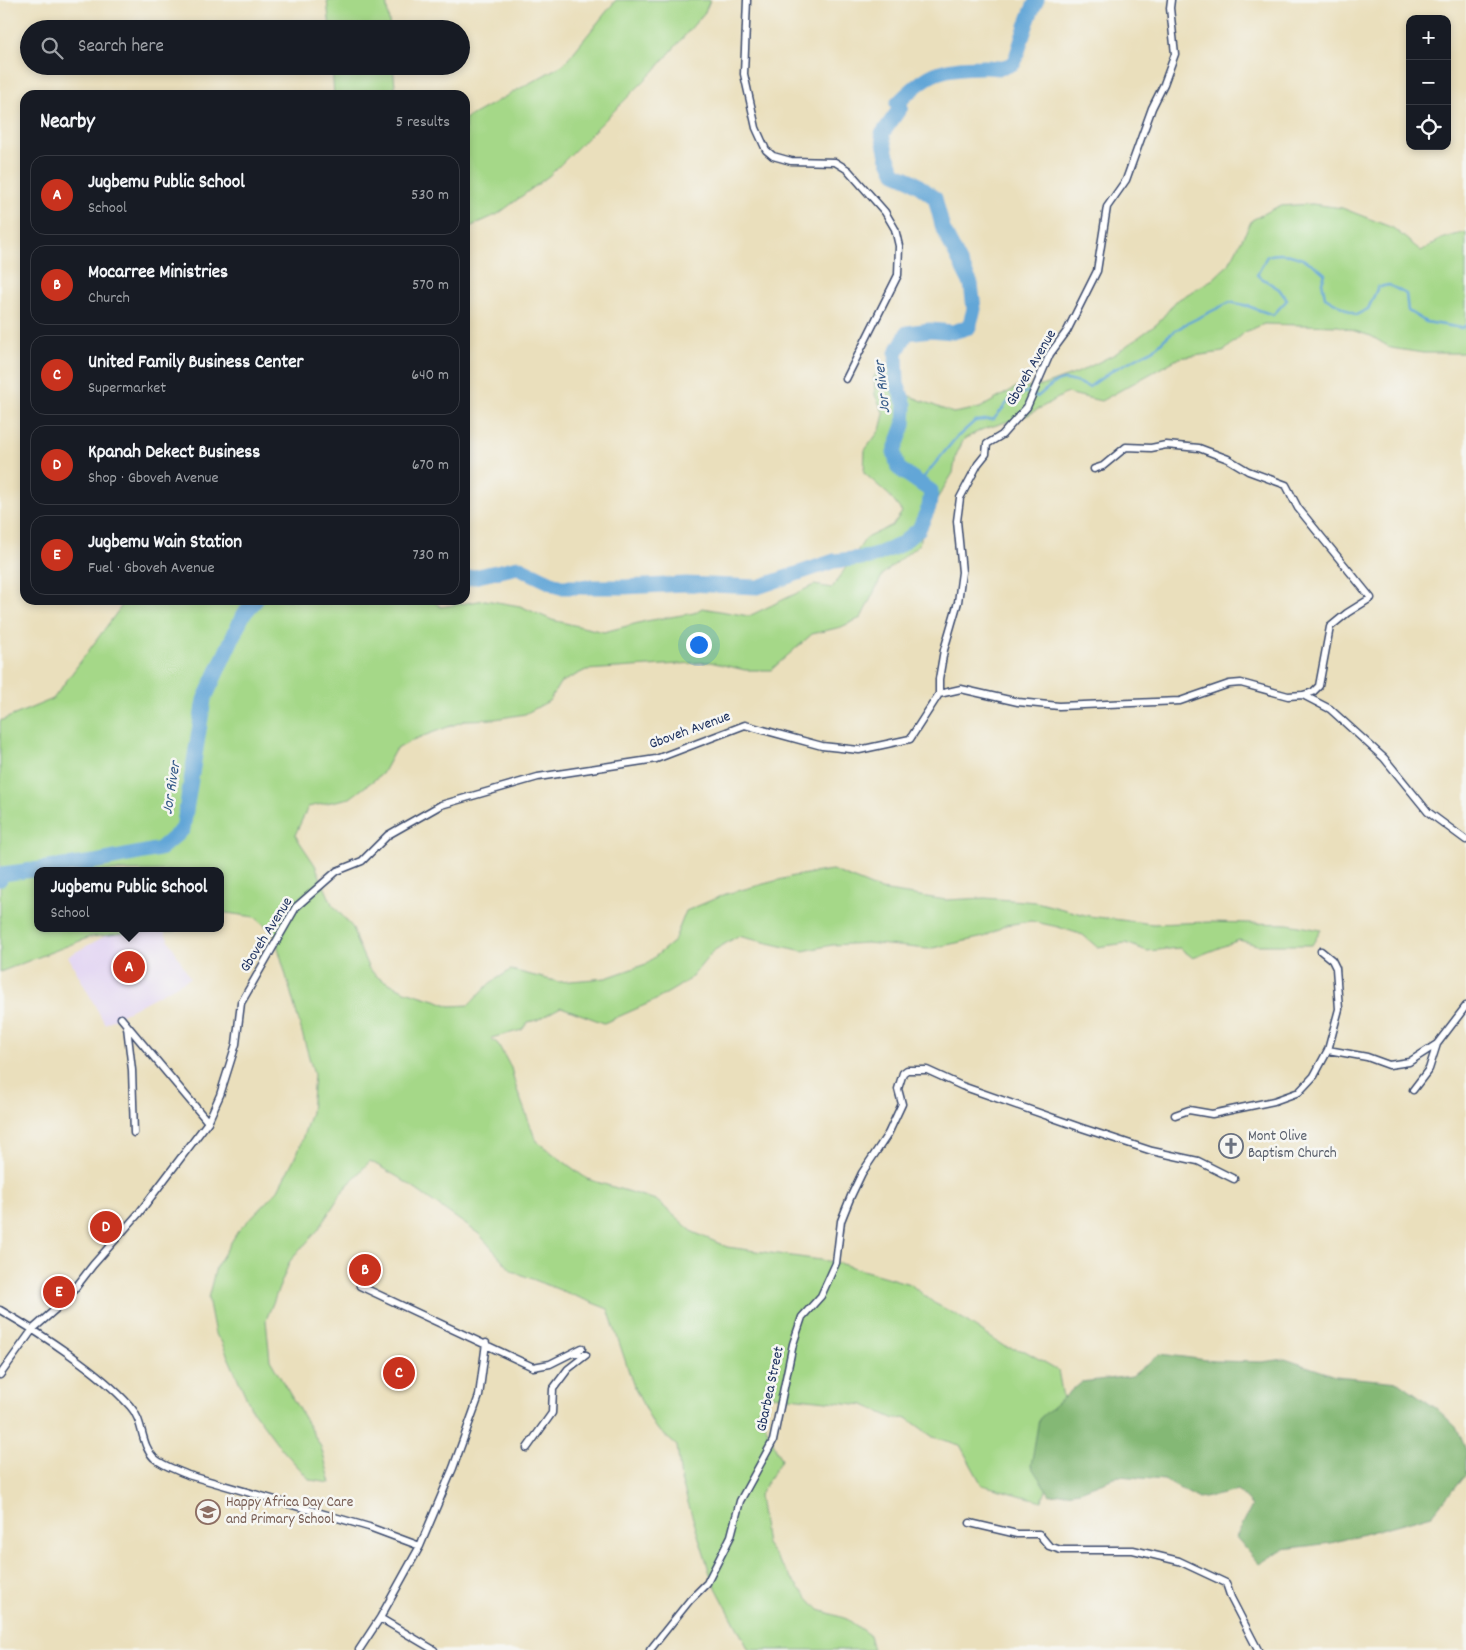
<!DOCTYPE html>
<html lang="en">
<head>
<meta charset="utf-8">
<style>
  body { margin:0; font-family:Dekko,sans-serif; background:#242831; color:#f1f3f6 }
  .controls { position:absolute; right:15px; top:15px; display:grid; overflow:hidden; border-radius:10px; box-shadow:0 2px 8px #0003 }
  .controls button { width:45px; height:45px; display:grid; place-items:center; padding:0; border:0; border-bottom:1px solid #363941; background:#171b24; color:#f1f3f6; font:25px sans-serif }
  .you { position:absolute; left:698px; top:644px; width:18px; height:18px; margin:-12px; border:4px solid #fff; border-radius:50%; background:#1a73e8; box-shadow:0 0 0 8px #1a73e833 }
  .badge { display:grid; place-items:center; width:32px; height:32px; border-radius:50%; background:#c8321e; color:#fff; font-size:16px; font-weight:700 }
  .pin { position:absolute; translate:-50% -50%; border:2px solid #fff; box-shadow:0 1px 5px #0006 }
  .popup { position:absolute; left:34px; top:867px; width:190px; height:65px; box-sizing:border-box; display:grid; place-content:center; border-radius:10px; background:#171b24; filter:drop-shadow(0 1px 4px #0005); font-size:16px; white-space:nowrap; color:#9ea1a6 }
  .popup b { font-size:19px; color:#f1f3f6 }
  .popup::after { content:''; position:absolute; left:50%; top:100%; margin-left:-10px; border:10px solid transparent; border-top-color:#171b24 }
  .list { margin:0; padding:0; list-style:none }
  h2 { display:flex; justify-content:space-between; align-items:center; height:65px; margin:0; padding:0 20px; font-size:21px }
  h2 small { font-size:16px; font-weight:400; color:#9ea1a6 }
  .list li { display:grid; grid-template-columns:32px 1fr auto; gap:15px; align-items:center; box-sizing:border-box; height:80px; margin:0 10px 10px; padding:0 10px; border:1px solid #363941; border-radius:15px }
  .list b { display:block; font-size:19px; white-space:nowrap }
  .list p { margin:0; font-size:16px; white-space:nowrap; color:#9ea1a6 }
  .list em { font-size:16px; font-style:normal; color:#9ea1a6 }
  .icon { flex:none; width:28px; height:28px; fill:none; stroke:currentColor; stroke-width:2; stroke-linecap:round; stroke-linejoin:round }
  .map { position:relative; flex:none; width:1466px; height:1650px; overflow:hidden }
  .search { position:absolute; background:#171b24; box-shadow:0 2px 8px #0003; left:20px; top:20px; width:450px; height:55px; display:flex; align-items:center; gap:12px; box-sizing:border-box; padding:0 18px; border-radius:28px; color:#9ea1a6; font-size:19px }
  .panel { position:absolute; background:#171b24; box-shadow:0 2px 8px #0003; left:20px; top:90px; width:450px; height:515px; border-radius:15px }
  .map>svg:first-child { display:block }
  .built { fill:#e2d4f3 }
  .green { fill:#a5d888; stroke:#608473 }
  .forest { fill:#84b874; stroke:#507469 }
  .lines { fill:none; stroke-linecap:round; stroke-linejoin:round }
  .stream { stroke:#62a6d7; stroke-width:2.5 }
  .river { stroke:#62a6d7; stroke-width:15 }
  .street-casing { stroke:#3a496c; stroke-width:9 }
  .street { stroke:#fff; stroke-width:6 }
  .labels { text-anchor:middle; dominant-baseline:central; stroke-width:5; stroke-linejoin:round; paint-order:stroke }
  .street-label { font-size:15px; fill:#1b2f5e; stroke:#f6f6f2 }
  .worship-label { font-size:15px; fill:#5b616d; stroke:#f6f6f2; text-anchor:start }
  .education-label { font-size:15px; fill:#785e54; stroke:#f6f6f2; text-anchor:start }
  .water-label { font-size:16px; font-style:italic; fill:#345988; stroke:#f6f6f2 }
</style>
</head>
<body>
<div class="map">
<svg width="1466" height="1650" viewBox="0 0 1466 1650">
  <rect width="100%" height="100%" fill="#f6f6f2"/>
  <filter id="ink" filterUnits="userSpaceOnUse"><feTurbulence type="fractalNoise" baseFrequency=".02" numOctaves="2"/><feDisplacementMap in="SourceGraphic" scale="10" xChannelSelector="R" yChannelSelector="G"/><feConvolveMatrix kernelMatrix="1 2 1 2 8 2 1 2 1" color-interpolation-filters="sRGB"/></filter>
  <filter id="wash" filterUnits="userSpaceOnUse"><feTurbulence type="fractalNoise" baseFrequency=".0096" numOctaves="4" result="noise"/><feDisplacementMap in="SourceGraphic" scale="20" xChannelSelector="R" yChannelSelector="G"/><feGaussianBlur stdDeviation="1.12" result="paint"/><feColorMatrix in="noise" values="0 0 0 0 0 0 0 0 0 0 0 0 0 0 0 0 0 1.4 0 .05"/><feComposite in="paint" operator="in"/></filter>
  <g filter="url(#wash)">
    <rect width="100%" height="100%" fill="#eadfbc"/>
    <path class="built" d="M120,928h42l28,50 -85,46 -37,-68z"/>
    <path class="green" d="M327,0h59l4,29h-60z
      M616,0h94l-5,12 -49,57 -106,106 -52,39 -33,15v-110l99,-55z
      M332,66h61l3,29h-62z
      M1312,204l30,4 51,20 28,23 20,-12 25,-7v121h-43l-32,-5 -20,-12 -33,-10 -74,-2 -19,8 -22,20 -44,6 -78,43 -34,-8 -39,22 -47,15 -17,9 -8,16 -3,18 -23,37 -11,34 -36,30 -22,44 -20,9 -29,7 -41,36h-26l-35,-8 -124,8 -26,13 -11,18 -24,13 -30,5 -28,1 -52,19 -20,11 -13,24 -32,24 -42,9 -13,28 20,30 17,39 21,24 3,12 13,29 10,9 26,13 33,10 12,5 19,-1 21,-22 21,-13 48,12 47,-4 40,-14 28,-23 12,-30 40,-17 68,-18 38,-6 49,20 65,10 39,-2 51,4 53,14 64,8 57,-2 78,2 33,6 -9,15h-55l-18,-5 -46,18 -13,-10 -33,3 -21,-8 -29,4 -14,-12 -25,-8 -27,-6 -25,4 -22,12 -56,12 -61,-6 -35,2 -29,6 -65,-15 -25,15 -22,27 -15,10 -22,13 -50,22 -43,-16 -24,13 -9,2 -6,8 -31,8 7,6 13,24 5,19 20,54 51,38 69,21 37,32 34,15 108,15 75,22 24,19 23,12 48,32 20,4 33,19 11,61 -27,70 -60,-16 -22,-40 -27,-8 -26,-19 -12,1 -31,-14 -93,-10 -13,14 23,51 -22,36 7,48 32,43 21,23 28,9 22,16 4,15h-124l-37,-70 -31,-100 -4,-34 -23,-20 -20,-39 -26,-78 -96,-38 -33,-37 -81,-57 -28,-16 -26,28 -26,41 -28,31 -24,59 4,40 51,87 10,36 -21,-3 -30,-33 -29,-39 -30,-67 -6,-7 -7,-36 8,-31 22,-36 40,-41 21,-41 12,-37 3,-37 -40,-142 -19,-16 -35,-5v-41h-182v57h141l-4,3 -38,1 -47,5 -90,35v-251l53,-22 73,-99h305l10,7 44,-7 35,6 32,14 52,12 42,-11 48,-8 8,-5 47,8 65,-31 18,3 34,-50 27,-13 9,-13 -13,-17 -25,-22 1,-23 15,-20 4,-16 -9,-19 -1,-19 22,-17 4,33 53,21 27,-5 35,-20 26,-2 36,-13 38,-19 42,-30 19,-23 37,-22 16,-15 23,-44 27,-14z"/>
    <path class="forest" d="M1160,1354l54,7 48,1 23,-3 51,17 63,6 38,27 20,19 9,22v24l-34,41 -101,28 -48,6 -24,15 -23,-27 16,-31 -14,-15 -39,8 -35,-19 -45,-4 -39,15 -30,4 -19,-29 8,-47 42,-37 51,-6z"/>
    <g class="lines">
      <path class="stream" d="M931,491l-12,-8 36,-44 20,-18 19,-2 18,-22 18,-6 7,6c24,-20 23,-21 52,-10l24,-17 41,-21 15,-14 15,-10 46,-23 18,4 25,9 14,-15 -8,-11 -22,-14 10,-19c21,-6 42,3 58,18l-3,8 3,15 31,18 12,-6 10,-22 11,-2 17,9 2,17 18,11 36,6 4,-3"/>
      <path class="river" d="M465,579l53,-12 42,20h64l62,-3 72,3 76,-26 37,-4 29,-12 19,-16 10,-22 2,-16 -33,-23 -4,-16 10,-27 1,-20 -8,-21 -1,-31 11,-20 23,-3 23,2 16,-5 5,-18 -3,-25 -28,-55 -8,-31 -24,-18 -16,-7 -8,-17 -5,-22 19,-27 -4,-3c29,-30 42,-37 85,-37 18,-1 12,5 32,-4 8,-21 12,-44 23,-63
        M0,879l2,-5 92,-12 66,-13 23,-20 21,-129 39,-85 13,-15"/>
    </g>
  </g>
  <g filter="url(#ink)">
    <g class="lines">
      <defs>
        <path id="street" d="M747,0l-3,74 12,54 10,22 7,6 18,5 44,1 13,8 37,42 10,17 4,17 -1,29 -52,104
          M1094,469l9,-3 23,-19 25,1 15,-3 33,3 29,11 20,12 38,14 12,23 73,90 -24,15 -17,14 -11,59 -6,6 -10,3
          M939,694l22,-5 57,13 41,4 121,-5 49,-17 12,-1 47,13 15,-1 27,14 54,49 44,54 38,28
          M121,1018l87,104
          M127,1027l5,43 2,63
          M1328,1050l39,7 22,8 20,-3 28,-18 29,-38
          M1413,1090l16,-21 8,-25
          M1175,1115l14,-5 23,4 62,-13 25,-9 15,-16 14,-26 11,-41 -3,-41 -4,-8 -11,-9
          M360,1286l173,81 17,-3 32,-16
          M0,1310c40,23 99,61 130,96 14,15 10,38 24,52 9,8 23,12 34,17l181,52 51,19
          M0,1375l33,-46 33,-29 27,-35 46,-52 69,-91 12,-27 16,-51 5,-41 55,-96 41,-36 25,-10 26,-26 53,-30 97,-28 118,-18 89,-34 77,21 37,4 51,-11 29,-45v-15l5,-29 14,-48 4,-30 -5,-51 3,-23 18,-34 8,-10 1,-10 15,-9 25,-28 23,-53 17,-23 30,-60 10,-64 19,-27 26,-72 12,-24 11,-30 -5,-46 1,-8
          M527,1448l25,-35 1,-24 15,-20 18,-14 -11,-2
          M970,1523l47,11h22l10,12 12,4h72l46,11 47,22 5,15 27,52
          M380,1618l54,32
          M359,1650l21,-32 40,-72 33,-78 26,-72 7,-53
          M650,1650l40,-50 17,-17 24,-47 9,-35 33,-60 20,-97 9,-27 19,-21 15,-33 5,-42 10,-25 11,-23 26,-39 14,-30 -4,-15 5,-16 4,-3h20l35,16 120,42 70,23 46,10 36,18"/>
      </defs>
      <use href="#street" class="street-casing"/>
      <use href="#street" class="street"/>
    </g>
  </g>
  <defs>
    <symbol id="church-ring" viewBox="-11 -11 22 22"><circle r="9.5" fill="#f6f6f2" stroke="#6b7280" stroke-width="1.5"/><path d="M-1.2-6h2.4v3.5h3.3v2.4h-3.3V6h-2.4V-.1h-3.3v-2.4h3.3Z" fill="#6b7280"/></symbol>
    <symbol id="school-ring" viewBox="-11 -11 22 22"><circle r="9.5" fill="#f6f6f2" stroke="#8d6e63" stroke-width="1.5"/><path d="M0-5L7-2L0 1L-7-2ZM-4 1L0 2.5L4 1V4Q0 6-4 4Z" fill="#8d6e63"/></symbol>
  </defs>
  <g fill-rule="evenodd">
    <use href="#church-ring" x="1217" y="1132" width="28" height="28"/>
    <use href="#school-ring" x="194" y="1498" width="28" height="28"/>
  </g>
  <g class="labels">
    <g class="street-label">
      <text transform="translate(1032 368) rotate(-60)">Gboveh Avenue</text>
      <text transform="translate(690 731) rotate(-20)">Gboveh Avenue</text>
      <text transform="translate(267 935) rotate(-58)">Gboveh Avenue</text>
      <text transform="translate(771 1389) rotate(-78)">Gbarbea Street</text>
    </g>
    <g class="worship-label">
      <text x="1248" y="1137">Mont Olive<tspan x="1248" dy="17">Baptism Church</tspan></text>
    </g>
    <g class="education-label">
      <text x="226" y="1503">Happy Africa Day Care<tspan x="226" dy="17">and Primary School</tspan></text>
    </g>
    <g class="water-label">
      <text transform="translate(883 387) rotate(-96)">Jor River</text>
      <text transform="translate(172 788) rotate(-81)">Jor River</text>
    </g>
  </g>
</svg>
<div class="controls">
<button>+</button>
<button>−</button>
<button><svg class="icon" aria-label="locate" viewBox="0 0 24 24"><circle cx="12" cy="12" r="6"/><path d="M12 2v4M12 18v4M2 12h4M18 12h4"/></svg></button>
</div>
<div class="you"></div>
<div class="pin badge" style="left:129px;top:967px">A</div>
<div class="popup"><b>Jugbemu Public School</b>School</div>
<div class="pin badge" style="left:365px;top:1270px">B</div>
<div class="pin badge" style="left:399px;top:1373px">C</div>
<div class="pin badge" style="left:106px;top:1227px">D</div>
<div class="pin badge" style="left:59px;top:1292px">E</div>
<div class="search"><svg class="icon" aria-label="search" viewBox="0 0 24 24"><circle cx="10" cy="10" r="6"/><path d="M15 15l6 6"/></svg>Search here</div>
<section class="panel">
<h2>Nearby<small>5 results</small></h2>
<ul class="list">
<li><span class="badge">A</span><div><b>Jugbemu Public School</b><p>School</p></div><em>530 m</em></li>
<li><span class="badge">B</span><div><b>Mocarree Ministries</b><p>Church</p></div><em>570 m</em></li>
<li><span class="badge">C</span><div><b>United Family Business Center</b><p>Supermarket</p></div><em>640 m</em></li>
<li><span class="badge">D</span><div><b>Kpanah Dekect Business</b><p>Shop · Gboveh Avenue</p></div><em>670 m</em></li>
<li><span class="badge">E</span><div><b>Jugbemu Wain Station</b><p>Fuel · Gboveh Avenue</p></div><em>730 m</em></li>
</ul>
</section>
</div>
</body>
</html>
